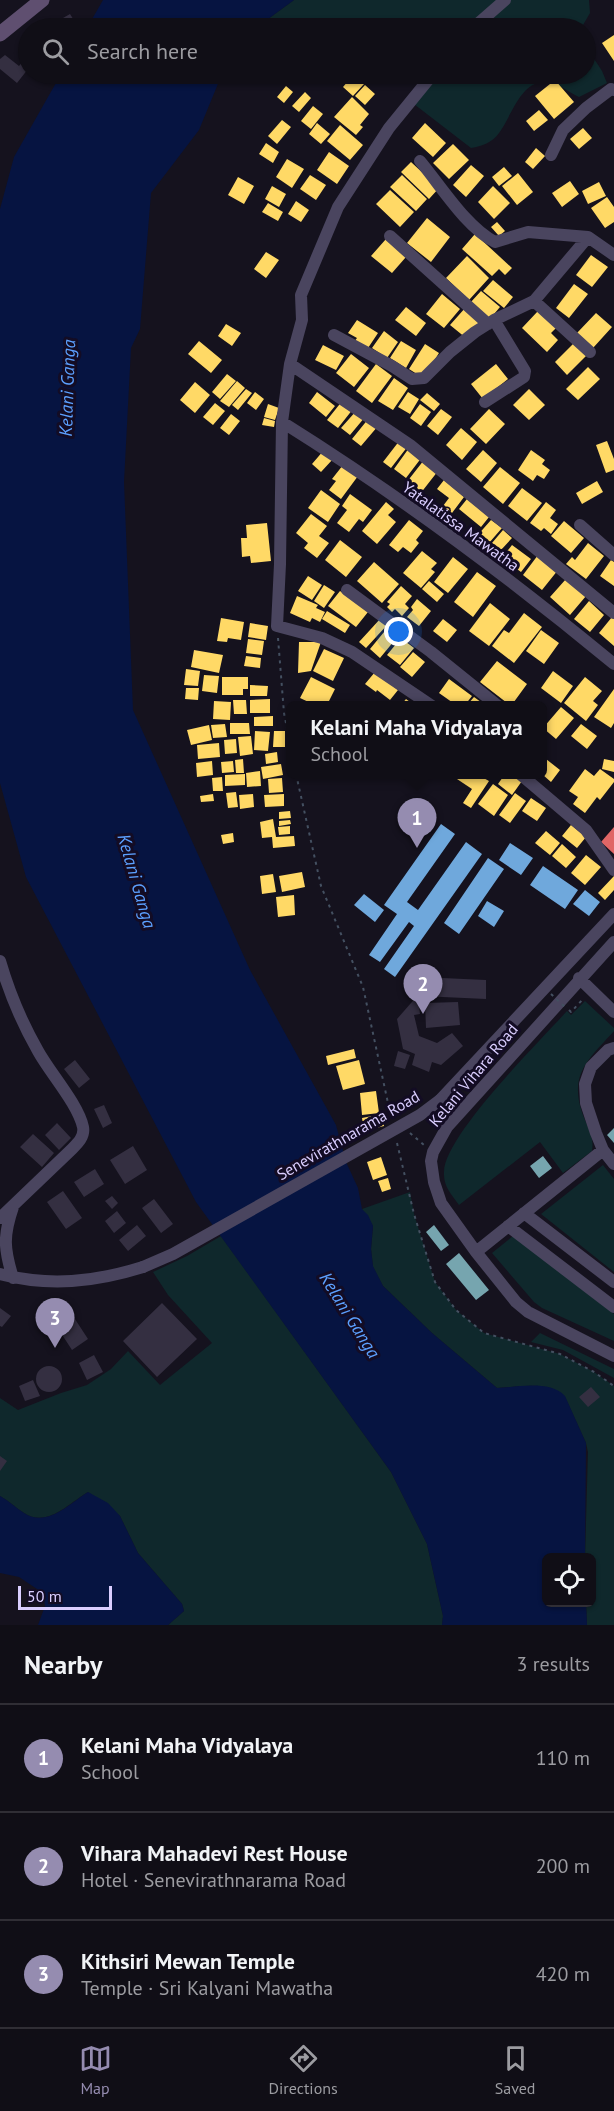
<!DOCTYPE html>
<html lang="en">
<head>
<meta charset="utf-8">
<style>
  body { margin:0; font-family:"PT Sans",sans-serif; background:#19171f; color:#f1f3f6 }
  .controls { position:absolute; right:18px; bottom:18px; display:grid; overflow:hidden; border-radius:9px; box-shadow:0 2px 4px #0004 }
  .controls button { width:54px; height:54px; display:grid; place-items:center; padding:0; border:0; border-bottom:2px solid #302e35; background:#100e16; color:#f1f3f6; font:30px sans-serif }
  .scale { position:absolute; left:18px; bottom:15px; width:94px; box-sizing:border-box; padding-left:6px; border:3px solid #daceff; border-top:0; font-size:16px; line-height:21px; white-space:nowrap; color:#daceff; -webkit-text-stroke:4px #130c24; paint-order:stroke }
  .you { position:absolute; left:399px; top:632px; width:21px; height:21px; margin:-15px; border:4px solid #fff; border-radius:50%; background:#1a73e8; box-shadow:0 0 0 9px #1a73e833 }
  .badge { display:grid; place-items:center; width:39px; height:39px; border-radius:50%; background:#958cb0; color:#fff; font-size:20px; font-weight:700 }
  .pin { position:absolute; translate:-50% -50px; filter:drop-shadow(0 2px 3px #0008) }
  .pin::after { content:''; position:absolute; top:32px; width:21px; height:18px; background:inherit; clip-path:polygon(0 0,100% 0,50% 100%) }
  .popup { position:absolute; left:286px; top:701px; width:261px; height:78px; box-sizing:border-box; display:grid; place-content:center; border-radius:9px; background:#100e16; filter:drop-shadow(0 2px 4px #0005); font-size:20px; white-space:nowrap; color:#9c9ca1 }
  .popup b { font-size:22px; color:#f1f3f6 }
  .popup::after { content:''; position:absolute; left:50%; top:100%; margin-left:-12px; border:12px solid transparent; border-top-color:#100e16 }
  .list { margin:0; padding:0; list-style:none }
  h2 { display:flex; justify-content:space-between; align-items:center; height:78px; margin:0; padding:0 24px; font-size:26px }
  h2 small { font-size:20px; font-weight:400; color:#9c9ca1 }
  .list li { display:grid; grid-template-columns:39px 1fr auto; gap:18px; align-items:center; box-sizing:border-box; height:108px; padding:0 24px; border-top:2px solid #302e35 }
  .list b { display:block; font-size:22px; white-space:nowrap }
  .list p { margin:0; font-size:20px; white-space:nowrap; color:#9c9ca1 }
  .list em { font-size:20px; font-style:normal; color:#9c9ca1 }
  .icon { flex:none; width:33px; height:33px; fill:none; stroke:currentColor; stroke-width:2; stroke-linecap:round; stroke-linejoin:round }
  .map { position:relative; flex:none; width:614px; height:1625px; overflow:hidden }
  .search { position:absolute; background:#100e16; box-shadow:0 2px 4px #0004; left:18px; right:18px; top:18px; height:66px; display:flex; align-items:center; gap:15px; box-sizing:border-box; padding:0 21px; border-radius:33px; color:#9c9ca1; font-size:22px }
  .sheet { height:402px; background:#100e16 }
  nav { display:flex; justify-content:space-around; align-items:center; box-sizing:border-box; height:84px; border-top:2px solid #302e35; background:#100e16; font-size:16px; color:#9c9ca1 }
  nav a { display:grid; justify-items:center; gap:3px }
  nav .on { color:#958cb0 }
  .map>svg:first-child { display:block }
  .green { fill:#0f282c }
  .water { fill:#061441 }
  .homes { fill:#ffd966 }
  .shops { fill:#e06666 }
  .schools { fill:#6fa8dc }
  .public { fill:#76a5af }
  .building { fill:#342f41 }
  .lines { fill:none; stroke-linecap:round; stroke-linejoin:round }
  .path { stroke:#445061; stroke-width:2; stroke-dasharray:3 4.5; stroke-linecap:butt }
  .minor { stroke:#4a455f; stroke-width:12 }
  .major { stroke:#5f4f70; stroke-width:15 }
  .path-bridge { stroke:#445061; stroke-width:2; stroke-dasharray:3 4.5; stroke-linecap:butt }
  .minor-bridge { stroke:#4a455f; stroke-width:12 }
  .labels { text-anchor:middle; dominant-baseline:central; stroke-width:6; stroke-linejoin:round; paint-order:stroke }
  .street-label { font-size:16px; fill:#daceff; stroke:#130c24 }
  .water-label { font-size:18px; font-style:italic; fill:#5ca0ff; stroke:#130c24 }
</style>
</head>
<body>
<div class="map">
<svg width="614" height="1625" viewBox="0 0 614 1625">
  <rect width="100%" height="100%" fill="#15121e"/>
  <path class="green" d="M294,0h295l1,13 -7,12 1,3h-325l9,-9z
    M586,35l3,16 13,20 5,12 -28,14c-9,-4 -20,-13 -30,-15 -28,-4 -37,34 -50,51 -7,10 -17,13 -28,15l-61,-47 23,-27h153z
    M585,1001l29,27v3c-28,31 -47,45 -29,89 5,11 9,19 7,31l-29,22 -23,-31 -81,63c-7,-10 -16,-19 -15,-33 0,-36 96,-131 123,-161l4,4z
    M603,1165l11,14v93l-73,-58z
    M410,1192l4,22 21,68 21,28 28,23 76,21 34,18 20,14v239h-27l-1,-22 6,-1v-44l-7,-1 3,-105 -2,-9 -21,-46c-15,-17 -47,-10 -68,-9l-65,-55 -49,-47 -10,-19 -2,-18 2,-23 -11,-17z
    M221,1236l170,236 36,72 16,72 -1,9h-274l16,-14 -2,-7 -44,-51 -18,-37 -32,-24c-20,12 -41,36 -64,21 -8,-5 -15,-12 -24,-17v-98l18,12 43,-17 26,-8 24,-16 17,-18 32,34 52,-42 -44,-48 -15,-23 34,-16z
    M513,1236l101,78v27l-72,-33 -8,-6 -42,-49z
    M540,1333l74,36v9l-51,-28 -32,-8z"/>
  <path class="water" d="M103,0h191l-26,19 -9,9h-172z
    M61,74h161l-23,56 -48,63 -11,136 -9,19 -7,134 9,228 117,260 86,155 10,37 12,26 4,21 6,6 5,11 -2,23 2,17 10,20 49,47 65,55c21,-1 53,-8 68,8l21,47 -1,114 -39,1v44l40,1 1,22h-145l1,-9 -16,-72 -36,-72 -195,-270 -170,-325 -26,-94v-574l14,-52z
    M88,1492l20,11 12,13 18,37 44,51 2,7 -16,14h-130l7,-19 -2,-13 -24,-16 -19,-4v-77c9,5 16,12 24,17 23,15 45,-9 64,-21z"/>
  <path class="homes" d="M614,35v26l-12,-18z
    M354,74l10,10 -11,12 -10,-9z
    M555,80l19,22 -20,17 -19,-23z
    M365,85l10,9 -10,11 -10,-9z
    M286,86l7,6 -9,11 -7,-6z
    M305,92l6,6 -12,14 -7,-6z
    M352,97l17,17 -9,11 3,2 -7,8 -22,-18z
    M313,106l10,8 -12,15 -10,-8z
    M539,110l9,10 -14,11 -8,-10z
    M282,120l9,7 -14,17 -9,-8z
    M317,123l13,11 -9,10 -12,-10z
    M425,123l21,20 -13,14 -21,-19z
    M340,125l23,20 -13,15 -23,-19z
    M583,128l9,10 -13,11 -9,-10z
    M266,143l13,9 -6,11 -14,-9z
    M453,144l16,16 -20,19 -16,-16z
    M536,148l9,8 -12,13 -8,-7z
    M329,152l20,14 -12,18 -20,-14z
    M287,159l17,10 -12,19 -16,-11z
    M411,162l28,26 -10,11 -28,-27z
    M471,165l13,11 -18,21 -13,-12z
    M504,167l8,9 -13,10 -7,-9z
    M518,173l15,19 -16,13 -15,-19z
    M310,175l16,10 -10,15 -16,-11z
    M402,175l25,24 -11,12 -26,-24z
    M238,177l16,9 -10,18 -16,-9z
    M570,181l9,13 -17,13 -10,-14z
    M599,182l7,14 -18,8 -6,-13z
    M272,186l14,8 -7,13 -14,-8z
    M493,186l17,17 -16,16 -16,-17z
    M390,190l24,22 -14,15 -24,-23z
    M607,197l7,10v15l-9,6 -14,-20z
    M296,201l13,9 -8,12 -13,-8z
    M268,203l15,9 -5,9 -16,-9z
    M427,218l23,19 -19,25 -24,-19z
    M497,222l8,9 -6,5 -8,-9z
    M475,234l37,34 -7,7 -6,-6 -7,7 -30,-27z
    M386,239l20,18 -14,16 -21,-17z
    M266,252l13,8 -13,18 -12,-9z
    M591,255l17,12 -16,20 -16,-12z
    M467,256l22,22 -20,22 -23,-22z
    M493,280l20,17 -9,11 -21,-17z
    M574,284l14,10 -19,24 -13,-10z
    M481,291l19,16 -11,13 -19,-17z
    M442,294l18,15 -16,19 -18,-14z
    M406,307l20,16 -10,13 -21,-16z
    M466,307l16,13 -16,18 -16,-13z
    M538,311l18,17 -5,5 7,7 -11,12 -25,-24z
    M596,313l16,14 -19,21 -16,-15z
    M357,320l21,13 -12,18 -12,-9 3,-4 -9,-5z
    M226,324l15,9 -9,13 -14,-10z
    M384,331l14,11 -11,16 -15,-10z
    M199,341l23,19 -11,13 -23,-19z
    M401,341l15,9 -10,18 -16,-10z
    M574,343l13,12 -20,20 -12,-13z
    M425,344l14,9 -16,25 -14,-9z
    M323,345l21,11 -8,14 -21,-10z
    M351,354l18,14 -15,19 -18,-14z
    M376,364l16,12 -20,27 -16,-12z
    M496,364l12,15 -25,20 -12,-15z
    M588,367l12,12 -22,21 -12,-11z
    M227,374l9,7 -16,18 -8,-7z
    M394,378l14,10 -15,22 -15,-9z
    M237,381l8,7 -16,19 -9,-6z
    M195,382l15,13 -15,18 -15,-13z
    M246,389l6,4 -14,17 -6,-5z
    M529,389l16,16 -16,15 -16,-15z
    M255,392l9,7 -8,11 -9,-7z
    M317,392l18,14 -9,11 -17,-14z
    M408,392l11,7 -9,15 -12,-7z
    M427,393l13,11 -6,7 -14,-11z
    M343,400l10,9 -15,19 -11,-8z
    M215,403l10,8 -12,14 -10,-8z
    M268,404l11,4 -4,12 -11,-3z
    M420,404l11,8 -10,14 -11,-8z
    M441,409l11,8 -14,18 -11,-9z
    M489,409l16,15 -19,20 -16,-15z
    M357,410l8,7 -15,18 -9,-7z
    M231,414l9,7 -11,14 -9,-7z
    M264,418l11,3 -1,6 -12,-2z
    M369,418l9,8 -17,20 -9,-7z
    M461,428l16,14 -15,18 -16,-15z
    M400,440l8,6 -17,22 -8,-6z
    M607,441l7,18v11l-8,3 -10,-28z
    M409,448l13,9 -16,21 -12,-9z
    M324,450l9,9 -12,13 -9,-8z
    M483,450l14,13 -16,19 -15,-13z
    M531,450l14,10 -3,4 8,6 -6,9 -7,-4 -4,6 -15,-11z
    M424,460l14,11 -18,23 -14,-11z
    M343,465l15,11 -17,23 -12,-9 7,-9 -4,-2z
    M500,467l20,16 -17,21 -20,-17z
    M444,480l20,17 -12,16 -9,-7 6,-8 -12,-9z
    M597,481l6,11 -21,12 -6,-11z
    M522,488l20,15 -15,18 -19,-15z
    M321,490l19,14 -12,18 -20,-14z
    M350,494l22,16 -9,12 -4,-3 -10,13 -12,-9 10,-13 -5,-4z
    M467,499l22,18 -8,10 -22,-18z
    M386,502l8,7 -6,6 8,7 -19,22 -15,-13z
    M546,502l10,8 -6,8 8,6 -7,10 -7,-6 -3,3 -11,-8z
    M311,514l16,12 -8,10 10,7 -12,15 -13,-10 4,-5 -12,-10z
    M409,520l14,11 -7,9 3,3 -8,10 -8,-6 -5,5 -9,-7z
    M491,520l11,8 -13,15 -8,-6 -2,2 -3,-2z
    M564,521l20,17 -13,15 -20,-17z
    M267,523l4,38 -20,2 -1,-7 -8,1 -1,-19h6l-1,-13z
    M503,530l9,8 -11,12 -9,-7z
    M340,540l22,17 -16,20 -21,-17z
    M588,543l16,13 -18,23 -20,-15 6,-7 3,3z
    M512,545l19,14 -10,13 -19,-14z
    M422,551l15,12 -6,6 4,3 -14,16 -18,-15z
    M538,555l20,15 -16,20 -19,-15z
    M453,557l15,12 -20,24 -14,-11z
    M611,560l3,2v24l-14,-10z
    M374,562l25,22 -17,19 -25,-22z
    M477,572l19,14 -23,31 -19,-15z
    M308,576l14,9 -10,15 -14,-9z
    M566,579l20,17 -16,19 -20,-18z
    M429,581l15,13 -7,8 -15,-13z
    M324,585l11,7 -11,16 -10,-7z
    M401,586l11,10 -7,8 4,4 -7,8 -7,-7 -3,3 -5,-5 3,-3 -3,-2z
    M340,591l28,21 -12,15 -28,-21z
    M297,596l21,9 -2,3 9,4 -5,10 -8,-4 -2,4 -20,-9z
    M417,599l14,12 -12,15 -12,-9 6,-7 -2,-3z
    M589,601l15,14 -14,17 -16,-13z
    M490,603l20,16 -21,27 -20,-15z
    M327,611l23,14 -5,8 -23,-14z
    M524,613l18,14 -28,36 -22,-17 12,-16 5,3z
    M612,617l2,2v27l-15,-13z
    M221,618l23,4 -3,18 -13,-2 -1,4 -10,-1z
    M381,618l7,6 -22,24 -7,-6z
    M443,619l14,11 -10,12 -14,-11z
    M250,623l18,3 -2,14 -18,-3z
    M389,626l10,9 -19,23 -10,-9z
    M541,630l18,13 -15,21 -18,-13z
    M401,638l13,10 -14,17 -13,-10z
    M248,639l16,2 -2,14 -16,-2z
    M299,642h22l-10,29 -13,2z
    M324,649l20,9 -11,23 -20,-10z
    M194,650l29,5 -4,18 -28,-6z
    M413,652l12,10 -13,15 -12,-10z
    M246,656l15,2 -1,10 -16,-2z
    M497,661l30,23 -16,22 -31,-24z
    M186,669l14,2 -2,15 -14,-1z
    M553,671l20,15 -12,17 -20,-15z
    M375,672l23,18 -8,10 -13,-10 -1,2 -11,-8z
    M204,675l15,1 -2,17 -15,-2z
    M222,677h26v12h-5v6h-21z
    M311,677l24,12 -8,16h-12l-15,-7z
    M585,677l17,14 -9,10 5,4 -12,16 -22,-18z
    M449,679l23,17 -7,9h-9l-17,-12z
    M250,685l18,1 -1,10h-17z
    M186,688h13l-1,12 -13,-1z
    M614,689v34l-3,5 -17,-11z
    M474,697l11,8h-18z
    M270,699v14h-20v-13z
    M406,699l8,6h-13z
    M233,700h13l1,14h-13z
    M214,701l17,1 -1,18 -17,-1z
    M561,707l13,11 -18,21 -13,-11z
    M273,716v10h-19v-9z
    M230,723h19l1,11h-20z
    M225,724l2,13 -14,1 -2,-13z
    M581,724l16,12 -10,13 -16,-13z
    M209,725l3,15 -21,5 -4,-15z
    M255,731l15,1 -2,19 -14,-1z
    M274,731h11v16h-12z
    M251,736l2,18 -13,2 -2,-19z
    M236,739l1,14 -12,1 -1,-14z
    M219,743l1,14 -22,2 -1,-14z
    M277,752l1,10 -12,2 -1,-10z
    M243,759l1,14h-8l-1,-13z
    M546,759l14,11 -9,12 -8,-7v-12z
    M604,759l10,2v11l-12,-3z
    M212,761l1,14 -16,2 -1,-14z
    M233,761l1,11 -12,1 -1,-11z
    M281,764l2,11 -20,4 -2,-12z
    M585,769l9,7 6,-7 14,10v3l-14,18 -3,-3 -12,16 -12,-9 5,-7 -9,-6z
    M260,771l1,15 -14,1 -1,-14z
    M245,774v11l-20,1v-11z
    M460,774h21l-1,2 9,5 -18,27 -8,-5 9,-14 -15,-10z
    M505,774h8l9,7 -10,14 -14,-11z
    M222,777l1,14h-10l-1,-13z
    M282,778l1,14 -14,1 -1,-14z
    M493,784l15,11 -14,21 -16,-12z
    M236,792l2,15 -10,1 -2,-15z
    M515,793l11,8 -16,22 -11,-8z
    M213,794l1,7 -13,1 -1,-6z
    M253,794l1,13 -14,2 -1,-14z
    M284,794v12l-19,1 -1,-12z
    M531,798l15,10 -9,13 -15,-10z
    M290,811l1,7 -12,1v-7z
    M273,819l3,18 18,-1 1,10 -22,2 -1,-11 -10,1 -2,-16z
    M290,820l1,4 -12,2v-5z
    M571,825l15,12 -9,11 -15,-12z
    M290,826v8l-11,1 -1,-8z
    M546,831l14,12 -10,12 -15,-12z
    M233,833l1,9 -11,2 -2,-9z
    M562,844l14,13 -10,11 -14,-12z
    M586,855l15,12 -16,18 -14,-12z
    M302,872l3,15 -23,5 -3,-16z
    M273,874l3,18 -14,2 -2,-18z
    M614,876v14l-9,10 -7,-7z
    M294,895l1,20 -17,2 -2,-20z
    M354,1049l2,9 -28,7 -2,-9z
    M359,1060l6,24 -22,6 -7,-24z
    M376,1091l3,22 -17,2 -2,-22z
    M382,1114l2,12 -20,5 -2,-13z
    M381,1157l6,18 -14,5 -6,-18z
    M388,1178l3,11 -9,3 -4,-11z"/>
  <path class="shops" d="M614,827v27l-13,-12z"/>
  <path class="schools" d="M441,824l14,10 -48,68 11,8 48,-68 16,12 -87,123 -11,-8 30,-43 -5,-4 -29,40 -11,-7 28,-41 -13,-9z
    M510,843l23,15 -12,17 -22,-15z
    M488,858l16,11 -45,65 -15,-11z
    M543,866l35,24 -13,19 -35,-24z
    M585,890l15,12 -11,14 -16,-12z
    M364,894l20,16 -9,12 -21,-17z
    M487,901l17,10 -10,16 -16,-11z"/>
  <path class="public" d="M614,1128v15l-7,-8z
    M543,1156l9,12 -13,10 -9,-12z
    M434,1225l15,20 -8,6 -15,-19z
    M459,1253l30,37 -13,10 -30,-36z"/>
  <path class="building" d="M70,14l5,8 -7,5 1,1h-18l-2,-2z
    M5,55l14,11 7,-9 2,2v10l-11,14 -17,-14v-10z
    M420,977l66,3v19l-65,-3z
    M418,995l2,19 -6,1 5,21 18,7 15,-10 11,13 -22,19 -9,-3 -3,10 -17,-7 3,-11 -12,-5 -6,-30z
    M458,1002l2,23 -34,3 -1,-25z
    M398,1051l12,4 -5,14 -11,-3z
    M75,1060l15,19 -11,9 -15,-19z
    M104,1105l8,18 -9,5 -9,-19z
    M57,1123l14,15 -12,12 -14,-15z
    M33,1134l21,19 -12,14 -22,-20z
    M133,1146l14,24 -22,14 -15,-24z
    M95,1169l9,15 -20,13 -10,-15z
    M63,1191l19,27 -16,11 -19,-27z
    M112,1196l6,7 -6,6 -7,-8z
    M154,1199l19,25 -12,9 -19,-25z
    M117,1211l9,12 -12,10 -9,-12z
    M137,1225l9,11 -18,15 -9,-11z
    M162,1303l35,36 -40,38 -34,-36z
    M0,1308l11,8 -9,11 -2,-1z
    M73,1316l15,23 -16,11 -15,-23z
    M94,1355l9,17 -16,8 -8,-17z
    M36 1379a13 13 0 1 1 26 0a13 13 0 1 1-26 0Z
    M33,1380l7,16 -15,5 -6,-15z
    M591,1387l9,10 -12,10 -9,-10z
    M0,1456l7,5 -7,10z"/>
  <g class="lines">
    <path class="path" d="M278,638l6,75 7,36
      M296,774l25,112 42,101 28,130
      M569,1010l2,2 12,-13
      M388,1106l10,8
      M410,1133l14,12
      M397,1143l17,71 21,68 21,28 28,23 76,21 34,18 20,14"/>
    <path class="minor" d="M473,28l32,-28
      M551,155l12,-25 23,-22 25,-19 3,1
      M420,161c21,25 46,66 75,81l33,-10 60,5
      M390,236l98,88
      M534,301l56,51
      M334,335l58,31 20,13 12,-1 26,-26 25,-20 19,-12 40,-19 54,-64 26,18
      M290,364l120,81 204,168
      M485,402l39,-25 1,-6 -31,-51
      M282,422c115,72 227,155 332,242
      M580,525l34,30
      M347,590l84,62 67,54
      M432,706l-80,-54 -30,-14 -45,-12 3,-62 2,-142 8,-58 12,-44 -1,-25 37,-88 51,-79 44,-54
      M520,774l66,56 28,40
      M614,942l-167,185 -14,25 -2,9 3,21 7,21 35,49 40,50 12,10 86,44
      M0,961c9,31 22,62 38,90 12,22 40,53 45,76 2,10 -6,17 -12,23l-71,68
      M579,978l35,34
      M614,1048l-6,2 -17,17 -6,17 1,19 10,30 7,17 11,14
      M440,1100l174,-186
      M13,1207c-10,29 -9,42 0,71
      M524,1213l90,69
      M508,1226l106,81
      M476,1252l127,-102
      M0,1274c49,13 95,8 143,-7"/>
    <path class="major" d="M0,34l42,-34"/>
    <path class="path-bridge" d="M551,994l15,14"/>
    <path class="minor-bridge" d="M143,1267l30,-13 247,-139 20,-15"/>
  </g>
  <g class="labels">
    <g class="street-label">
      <text transform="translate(461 526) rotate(36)">Yatalatissa Mawatha</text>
      <text transform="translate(473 1075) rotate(-50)">Kelani Vihara Road</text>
      <text transform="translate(348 1135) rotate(-30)">Senevirathnarama Road</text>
    </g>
    <g class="water-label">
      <text transform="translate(67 388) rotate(-88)">Kelani Ganga</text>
      <text transform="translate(137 881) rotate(74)">Kelani Ganga</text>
      <text transform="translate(350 1315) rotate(58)">Kelani Ganga</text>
    </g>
  </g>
</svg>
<div class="controls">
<button><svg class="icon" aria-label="locate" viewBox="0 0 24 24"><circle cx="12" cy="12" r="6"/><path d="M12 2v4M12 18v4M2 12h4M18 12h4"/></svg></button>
</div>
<div class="scale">50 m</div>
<div class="you"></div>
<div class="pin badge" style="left:417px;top:848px">1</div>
<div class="popup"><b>Kelani Maha Vidyalaya</b>School</div>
<div class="pin badge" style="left:423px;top:1014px">2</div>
<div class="pin badge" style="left:55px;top:1348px">3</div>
<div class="search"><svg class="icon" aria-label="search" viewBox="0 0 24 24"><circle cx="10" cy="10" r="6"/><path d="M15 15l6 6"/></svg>Search here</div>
</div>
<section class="sheet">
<h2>Nearby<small>3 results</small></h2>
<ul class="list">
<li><span class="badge">1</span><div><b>Kelani Maha Vidyalaya</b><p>School</p></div><em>110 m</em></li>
<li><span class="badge">2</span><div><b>Vihara Mahadevi Rest House</b><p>Hotel · Senevirathnarama Road</p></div><em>200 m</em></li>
<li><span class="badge">3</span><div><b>Kithsiri Mewan Temple</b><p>Temple · Sri Kalyani Mawatha</p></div><em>420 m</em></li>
</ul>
</section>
<nav>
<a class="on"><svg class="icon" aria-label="map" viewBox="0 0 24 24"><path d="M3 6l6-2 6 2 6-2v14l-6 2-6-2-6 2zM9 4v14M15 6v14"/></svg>Map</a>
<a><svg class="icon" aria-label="directions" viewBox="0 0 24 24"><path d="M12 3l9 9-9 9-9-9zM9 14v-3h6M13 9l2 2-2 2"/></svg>Directions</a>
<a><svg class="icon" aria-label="saved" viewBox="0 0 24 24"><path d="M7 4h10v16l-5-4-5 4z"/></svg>Saved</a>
</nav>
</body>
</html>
